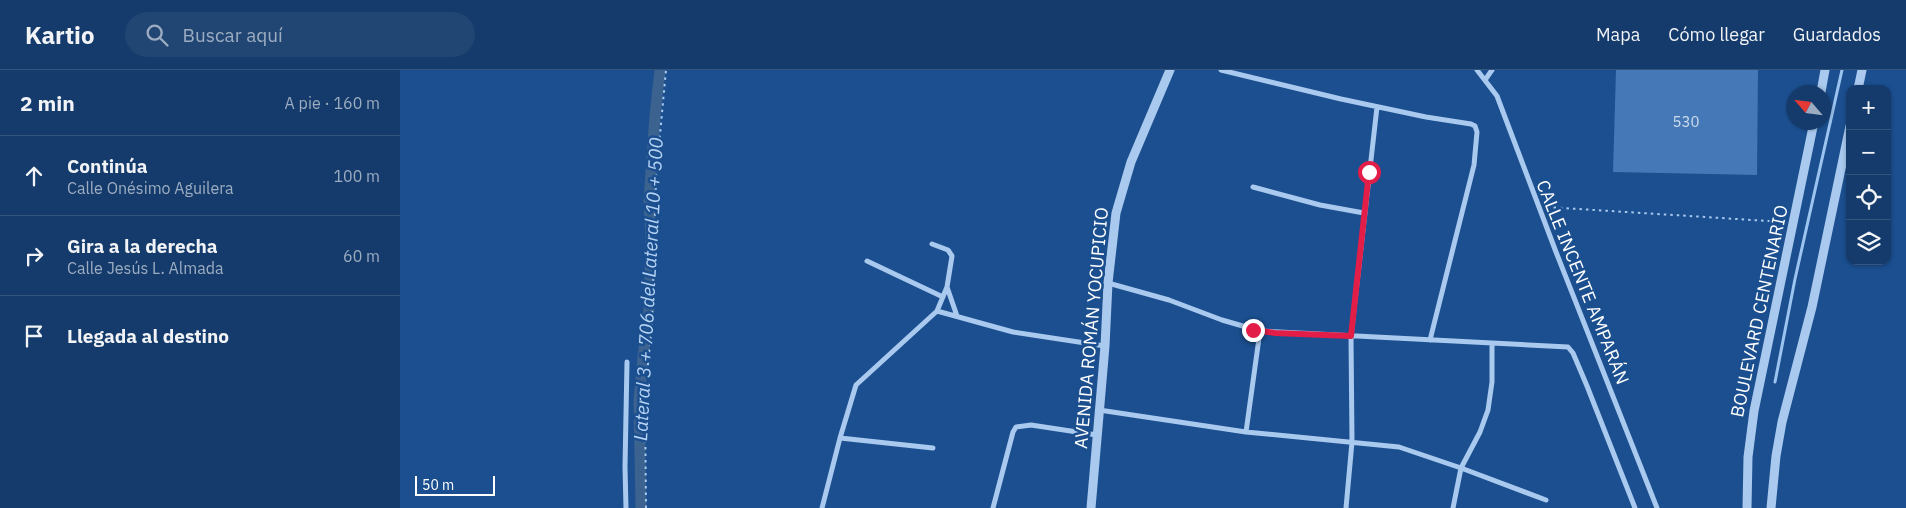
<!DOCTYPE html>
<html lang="es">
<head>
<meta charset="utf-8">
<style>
  body { margin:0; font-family:"IBM Plex Sans",sans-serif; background:#214673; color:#f1f3f6 }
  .controls { position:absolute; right:15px; top:15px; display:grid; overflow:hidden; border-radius:10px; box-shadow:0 1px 4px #0004 }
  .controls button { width:45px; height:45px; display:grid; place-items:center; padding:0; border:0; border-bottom:1px solid #33557e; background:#143b6b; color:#f1f3f6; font:25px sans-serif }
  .compass { position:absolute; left:1386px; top:15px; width:45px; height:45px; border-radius:50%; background:#143b6b; box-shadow:0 1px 4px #0004; rotate:298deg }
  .scale { position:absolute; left:15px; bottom:12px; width:80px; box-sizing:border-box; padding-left:5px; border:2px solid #fff; border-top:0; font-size:14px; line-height:18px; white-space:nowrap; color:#fff; -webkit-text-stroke:4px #1b4f8f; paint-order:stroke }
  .stop { position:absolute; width:15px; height:15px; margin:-11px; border:4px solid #e11d48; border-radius:50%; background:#fff }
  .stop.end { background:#e11d48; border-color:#fff; box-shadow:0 1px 5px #0008 }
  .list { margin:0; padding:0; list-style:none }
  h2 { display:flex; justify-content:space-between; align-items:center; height:65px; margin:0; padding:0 20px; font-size:21px }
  h2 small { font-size:16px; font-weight:400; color:#9dadc1 }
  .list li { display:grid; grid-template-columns:32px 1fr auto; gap:15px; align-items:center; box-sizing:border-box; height:80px; padding:0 20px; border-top:1px solid #33557e }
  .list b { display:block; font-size:19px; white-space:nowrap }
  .list p { margin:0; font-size:16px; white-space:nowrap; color:#9dadc1 }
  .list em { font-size:16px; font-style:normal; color:#9dadc1 }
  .icon { flex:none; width:28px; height:28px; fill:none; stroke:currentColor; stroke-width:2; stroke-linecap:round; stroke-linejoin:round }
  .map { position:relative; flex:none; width:1506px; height:438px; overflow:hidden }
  header { display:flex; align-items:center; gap:30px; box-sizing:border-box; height:70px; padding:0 25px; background:#143b6b; border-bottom:1px solid #33557e }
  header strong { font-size:24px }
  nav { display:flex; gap:28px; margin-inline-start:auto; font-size:18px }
  .search { width:350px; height:45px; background:#214673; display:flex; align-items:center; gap:12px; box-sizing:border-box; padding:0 18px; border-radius:28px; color:#9dadc1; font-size:19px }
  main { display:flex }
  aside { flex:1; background:#143b6b }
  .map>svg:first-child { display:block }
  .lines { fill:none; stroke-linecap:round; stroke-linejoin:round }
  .stream { stroke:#9cc4f0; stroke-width:3 }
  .canal { stroke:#3c6290; stroke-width:11 }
  .building { fill:#4478b7 }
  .path { stroke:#a9c9ee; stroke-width:2; stroke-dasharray:2.5 4; stroke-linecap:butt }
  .minor { stroke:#a9c9ee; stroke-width:5 }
  .tertiary { stroke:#a9c9ee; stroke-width:9 }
  .route { stroke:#e11d48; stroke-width:6 }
  .labels { text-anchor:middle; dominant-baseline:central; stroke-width:5; stroke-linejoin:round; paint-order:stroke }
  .number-label { font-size:15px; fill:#d0dded }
  .street-label { font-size:18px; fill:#fff; stroke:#1b4f8f }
  .water-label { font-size:19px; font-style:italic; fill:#b5d3f5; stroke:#1b4f8f }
</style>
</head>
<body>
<header>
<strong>Kartio</strong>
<div class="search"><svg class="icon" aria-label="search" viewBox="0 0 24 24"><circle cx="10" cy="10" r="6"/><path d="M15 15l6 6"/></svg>Buscar aquí</div>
<nav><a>Mapa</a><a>Cómo llegar</a><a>Guardados</a></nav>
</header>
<main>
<aside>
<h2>2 min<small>A pie · 160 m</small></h2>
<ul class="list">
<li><svg class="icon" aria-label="ahead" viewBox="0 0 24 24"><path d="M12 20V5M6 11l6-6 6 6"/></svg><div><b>Continúa</b><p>Calle Onésimo Aguilera</p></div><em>100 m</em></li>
<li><svg class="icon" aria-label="right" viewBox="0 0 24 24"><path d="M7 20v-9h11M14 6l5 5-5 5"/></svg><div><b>Gira a la derecha</b><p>Calle Jesús L. Almada</p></div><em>60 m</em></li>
<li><svg class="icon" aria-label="arrive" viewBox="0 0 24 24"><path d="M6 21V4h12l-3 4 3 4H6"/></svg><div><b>Llegada al destino</b></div></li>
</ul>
</aside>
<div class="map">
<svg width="1506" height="438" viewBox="0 0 1506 438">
  <rect width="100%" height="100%" fill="#1b4f8f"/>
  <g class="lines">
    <path class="stream" d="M1375,312l20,-103 47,-209"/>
    <path class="canal" d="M241,438l-2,-107 4,-44 6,-48 2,-70 -2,-38 6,-86 5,-45"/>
  </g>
  <path class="building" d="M1216,0h142l-1,105 -144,-3z"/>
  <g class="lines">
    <path class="path" d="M1147,137l237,15
      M246,438l-1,-113 7,-72 4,-145 10,-108"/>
    <path class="minor" d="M821,0l120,29 85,18 45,7 4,2 2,6 -3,33 -44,175
      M1077,0l20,26 59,156 101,256
      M1085,10l7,-10
      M853,117l67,18 44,8
      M467,191l76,36
      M708,213l61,17 53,20 38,11 308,16 5,6 14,33 48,122
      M547,217l10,29
      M537,241l76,21 92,14
      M699,340l147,22 153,15 62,21 85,32
      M846,362l14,-101
      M440,368l93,10
      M226,438l-1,-41 2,-105
      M422,438l18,-70 16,-53 81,-74 10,-24 5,-31 -4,-6 -16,-6
      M593,438l20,-76 3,-5 15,-2 66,10
      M946,438l6,-66 -1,-106 26,-229
      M1053,438l8,-40 19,-36 8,-22 4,-28v-39"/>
    <path class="tertiary" d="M1458,19l4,-19
      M1421,22l4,-22
      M691,438l14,-162 3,-63 8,-70 15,-51 39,-92
      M1347,438l1,-51 6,-46 60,-289
      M1371,438l5,-52 6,-34 30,-115 38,-181"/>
  </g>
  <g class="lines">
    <path class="route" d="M853,260l22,3 76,3 18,-164"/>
  </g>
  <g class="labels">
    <g class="number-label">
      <text x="1286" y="51">530</text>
    </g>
    <g class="street-label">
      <text transform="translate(1183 212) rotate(68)">CALLE INCENTE AMPARÁN</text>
      <text transform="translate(1359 241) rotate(-78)">BOULEVARD CENTENARIO</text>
      <text transform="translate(691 258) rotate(-85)">AVENIDA ROMÁN YOCUPICIO</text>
    </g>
    <g class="water-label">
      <text transform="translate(248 219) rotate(-87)">Lateral 3 + 706 del Lateral 10 + 500</text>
    </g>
  </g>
</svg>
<div class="controls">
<button>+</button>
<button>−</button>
<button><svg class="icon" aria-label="locate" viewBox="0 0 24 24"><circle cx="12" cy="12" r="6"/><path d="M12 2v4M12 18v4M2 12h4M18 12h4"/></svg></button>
<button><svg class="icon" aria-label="layers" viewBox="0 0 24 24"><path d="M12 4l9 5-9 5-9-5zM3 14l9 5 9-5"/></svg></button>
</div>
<svg class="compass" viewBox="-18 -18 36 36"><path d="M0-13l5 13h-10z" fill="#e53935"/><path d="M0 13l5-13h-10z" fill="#9dadc1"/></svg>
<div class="scale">50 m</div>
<div class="stop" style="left:969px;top:102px"></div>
<div class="stop end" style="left:853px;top:260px"></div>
</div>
</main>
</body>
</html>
